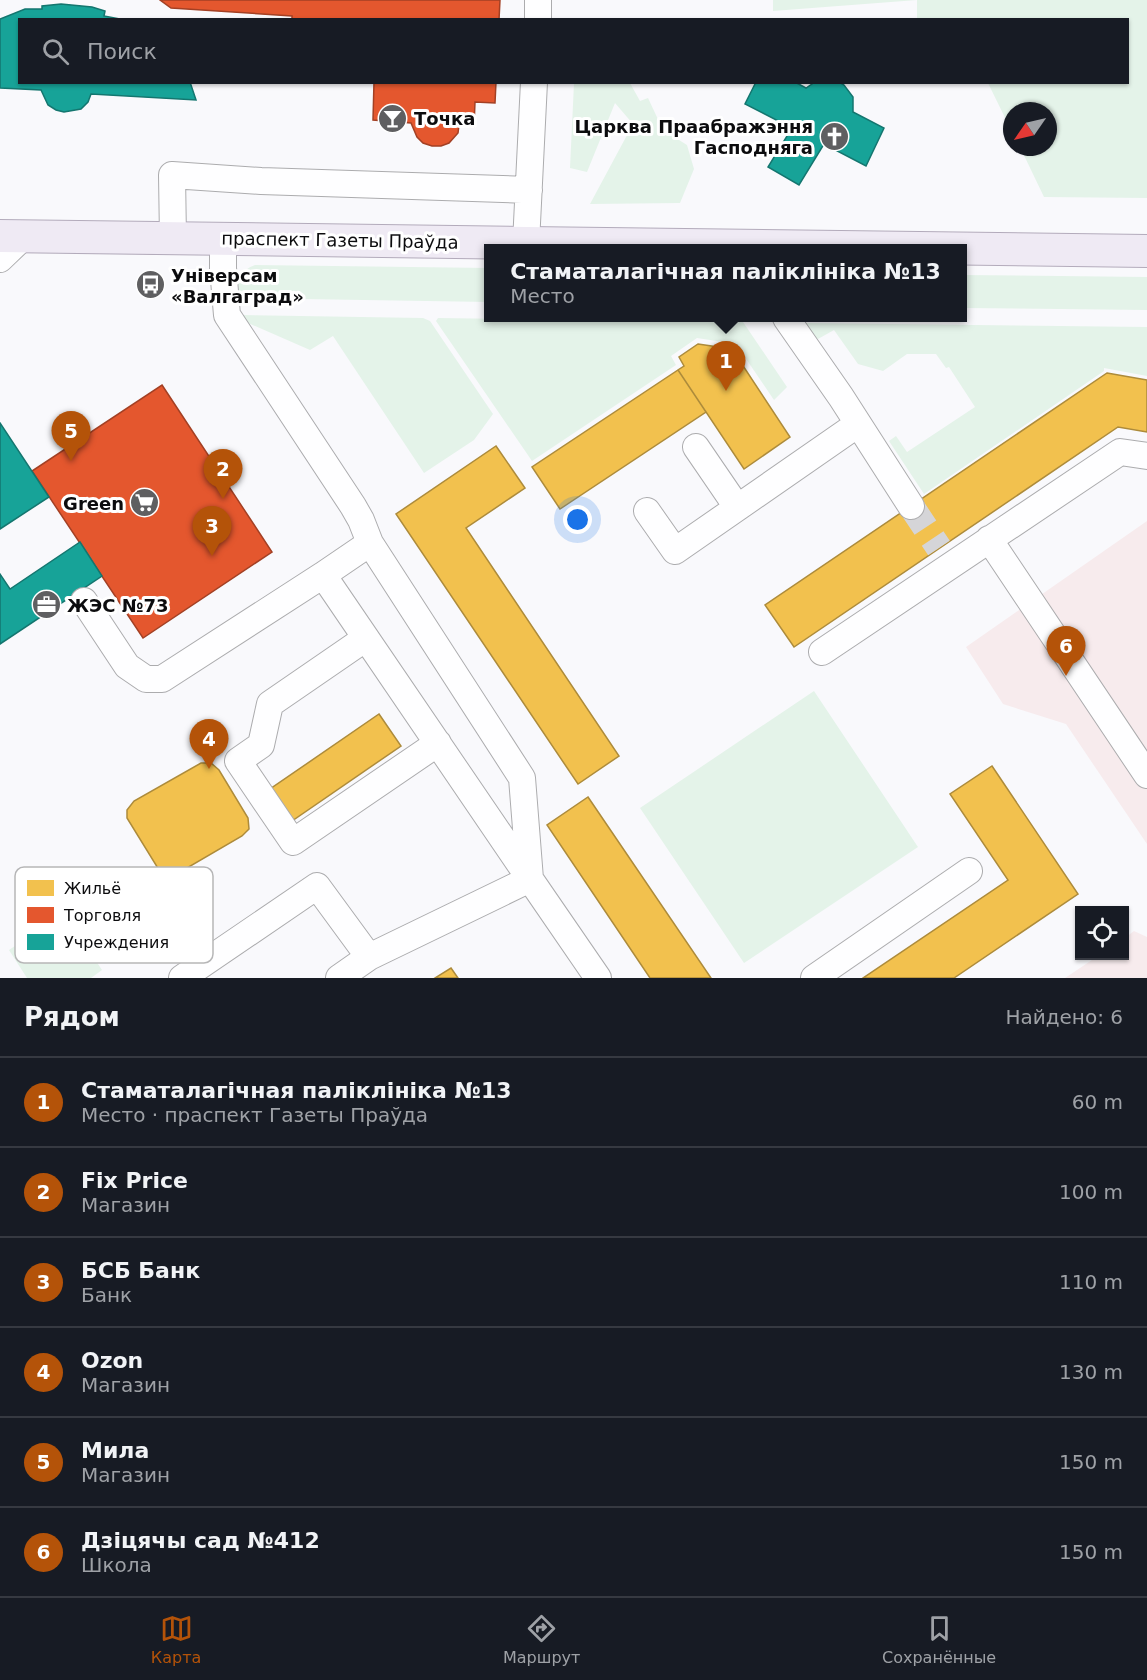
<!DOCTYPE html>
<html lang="ru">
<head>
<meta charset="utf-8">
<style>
  body { margin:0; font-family:"DejaVu Sans",sans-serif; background:#20242c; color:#f1f3f6 }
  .controls { position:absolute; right:18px; bottom:18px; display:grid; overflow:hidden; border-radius:0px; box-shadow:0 2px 4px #0004 }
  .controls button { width:54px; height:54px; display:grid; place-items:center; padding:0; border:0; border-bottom:2px solid #363941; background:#171b24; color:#f1f3f6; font:30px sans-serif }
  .compass { position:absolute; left:1003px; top:102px; width:54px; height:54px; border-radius:50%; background:#171b24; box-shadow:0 2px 4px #0004; rotate:236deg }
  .you { position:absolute; left:578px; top:520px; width:21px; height:21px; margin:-15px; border:4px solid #fff; border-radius:50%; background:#1a73e8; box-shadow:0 0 0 9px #1a73e833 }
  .badge { display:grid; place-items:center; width:39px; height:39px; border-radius:50%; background:#b45309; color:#fff; font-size:20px; font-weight:700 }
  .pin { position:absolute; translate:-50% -50px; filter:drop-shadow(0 2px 3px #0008) }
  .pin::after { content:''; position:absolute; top:32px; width:21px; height:18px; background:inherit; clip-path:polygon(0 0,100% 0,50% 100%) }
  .popup { position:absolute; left:484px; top:244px; width:483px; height:78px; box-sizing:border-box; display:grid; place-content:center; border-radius:0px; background:#171b24; filter:drop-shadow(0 2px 4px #0005); font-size:20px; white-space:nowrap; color:#9ea1a6 }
  .popup b { font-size:22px; color:#f1f3f6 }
  .popup::after { content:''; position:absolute; left:50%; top:100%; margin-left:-12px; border:12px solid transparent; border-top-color:#171b24 }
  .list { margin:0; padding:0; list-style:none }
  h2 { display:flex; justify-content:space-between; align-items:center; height:78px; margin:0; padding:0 24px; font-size:26px }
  h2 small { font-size:20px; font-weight:400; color:#9ea1a6 }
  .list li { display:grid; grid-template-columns:39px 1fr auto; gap:18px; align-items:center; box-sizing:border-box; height:90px; padding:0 24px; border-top:2px solid #363941 }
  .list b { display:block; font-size:22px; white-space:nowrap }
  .list p { margin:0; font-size:20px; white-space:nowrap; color:#9ea1a6 }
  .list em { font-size:20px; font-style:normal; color:#9ea1a6 }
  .icon { flex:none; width:33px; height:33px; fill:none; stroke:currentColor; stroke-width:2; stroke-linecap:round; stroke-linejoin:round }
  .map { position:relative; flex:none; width:1147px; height:978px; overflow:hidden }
  .search { position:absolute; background:#171b24; box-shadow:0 2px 4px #0004; left:18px; right:18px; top:18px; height:66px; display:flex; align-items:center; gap:15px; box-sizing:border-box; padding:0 21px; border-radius:0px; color:#9ea1a6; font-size:22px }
  .sheet { height:618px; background:#171b24 }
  nav { display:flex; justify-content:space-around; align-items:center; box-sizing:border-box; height:84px; border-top:2px solid #363941; background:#171b24; font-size:16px; color:#9ea1a6 }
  nav a { display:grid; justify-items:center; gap:3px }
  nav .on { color:#b45309 }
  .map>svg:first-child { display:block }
  .education { fill:#f7ebed }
  .green { fill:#e4f3e9 }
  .homes { fill:#f2c14e; stroke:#ad8b3b; stroke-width:1.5 }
  .shops { fill:#e4572e; stroke:#a34024; stroke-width:1.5 }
  .public { fill:#17a398; stroke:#14766f; stroke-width:1.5 }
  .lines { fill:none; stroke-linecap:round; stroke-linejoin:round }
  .minor-tunnel { stroke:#d5d5d8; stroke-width:26; stroke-dasharray:26 13; stroke-linecap:butt }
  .minor-casing { stroke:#acacae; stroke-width:28 }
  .major-casing { stroke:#b3abbb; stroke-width:34 }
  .minor { stroke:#fefeff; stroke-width:26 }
  .major { stroke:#efeaf4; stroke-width:32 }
  .labels { text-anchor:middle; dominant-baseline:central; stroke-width:6; stroke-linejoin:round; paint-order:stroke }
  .poi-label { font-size:18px; font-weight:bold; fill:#0c0c0e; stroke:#fff; text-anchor:start }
  .street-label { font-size:18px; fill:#0c0c0e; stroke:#fff }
  .key { fill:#fff; stroke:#b6b6b7; stroke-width:1.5 }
  .key-label { font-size:16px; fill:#0c0c0e }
</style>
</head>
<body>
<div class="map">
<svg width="1147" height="978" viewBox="0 0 1147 978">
  <rect width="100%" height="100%" fill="#f9f9fc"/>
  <path class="education" d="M1147,521v323l-81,-120 -63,-20 -37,-57z
    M1134,931l13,6v41h-82l33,-22h26l1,-18z"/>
  <path class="green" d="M773,0h374v198l-103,-1 -24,-50h28v-36h-36v21l-24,-49 140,-1v-62l-211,-1v-19l-144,11z
    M630,83l10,18 8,-3 15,32 24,15 7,24 -14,34 -90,1 43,-80 -18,-21 -28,69 -17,-4 4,-85z
    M255,265l234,3v34l-251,-4c-1,-16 1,-27 17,-33z
    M963,275l184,2v33l-184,-2z
    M242,315l181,3 7,3 63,93 -19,26 -50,33 -91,-137 -23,14 -62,-27z
    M438,318l305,4 44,65 -13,13 -38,-56 -39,-6 -26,18 5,9 -144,96 -96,-140z
    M804,323l343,4v49l-43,-8v3l-180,123 -35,-53 7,-5 11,16 68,-45 -26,-40 -3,1 -10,-14h-29l-24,17 -25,-7 -24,-34 -16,9 -4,-2z
    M814,691l104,156 -174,116 -104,-155z
    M64,913l38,57 -11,8h-64l-18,-28z"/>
  <path class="homes" d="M698,344l34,5 58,88 -46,32 -66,-99 6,-4 -5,-9z
    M678,370l28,42 -146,97 -28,-42z
    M1107,373l40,7v52l-29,-5 -324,220 -29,-42z
    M496,446l29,42 -59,40 153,228 -41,28 -182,-270z
    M379,714l22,32 -109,75 -22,-32z
    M201,763h10l8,7 29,48 1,11 -7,7 -67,39h-9l-7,-5 -32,-52v-8l7,-9z
    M992,766l86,128 -124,84h-91l145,-98 -58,-86z
    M588,797l123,181h-61l-103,-153z
    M451,968l7,10h-23z"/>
  <path class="shops" d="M160,0h340l-1,20h-207v-4l-121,-8z
    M374,82h122l-1,21 -20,-1 -1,25 -15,-2 -1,8 -9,10 -8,3h-9l-9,-3 -6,-6 -6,-14 -38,-3z
    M162,385l110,167 -129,86 -111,-167z"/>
  <path class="public" d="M61,4l31,3 13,4 -1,5 21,4h-105v62h170l6,18 -105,-6 -3,8 -7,7 -17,3 -8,-2 -8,-5 -7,-15 -41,-2v-69l25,-10h17v-3z
    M756,82h39l11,6 9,-6h24l5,3 9,12v15l31,16 -18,38 -42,-22 -25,41 -31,-18 24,-39 -47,-24z
    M0,423l49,74 -49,32z
    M80,542l22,34 -102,68v-70l10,15z"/>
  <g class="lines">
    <path class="minor-tunnel" d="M911,506l28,42"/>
    <defs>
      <path id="minor" d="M538,20v-20
        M173,238l-1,-63 89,6 268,9
        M223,238v30l4,47 126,191 8,14 9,23 152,235 8,101 68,99
        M526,243l8,-161
        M0,259l24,-23
        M786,318l55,79 70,109
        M696,447l41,60
        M647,511l28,40 183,-127
        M989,539l158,236
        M323,575l47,-32
        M84,601l43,65 19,13h16l161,-104 207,304 -161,78 -30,21
        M366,638l-96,66 -9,41 -23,16 55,81 145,-99
        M822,652l298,-200 27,4
        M182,978l135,-92 52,71
        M814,978l155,-107"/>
      <path id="major" d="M0,236l1147,15"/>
    </defs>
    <use href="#minor" class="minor-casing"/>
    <use href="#major" class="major-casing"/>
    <use href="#minor" class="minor"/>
    <use href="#major" class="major"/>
  </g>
  <defs>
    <symbol id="bar-disc" viewBox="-11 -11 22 22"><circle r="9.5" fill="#5f5f61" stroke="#fff"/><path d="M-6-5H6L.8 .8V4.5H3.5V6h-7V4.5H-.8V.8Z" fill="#fff"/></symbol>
    <symbol id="church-disc" viewBox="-11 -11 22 22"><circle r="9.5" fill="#5f5f61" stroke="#fff"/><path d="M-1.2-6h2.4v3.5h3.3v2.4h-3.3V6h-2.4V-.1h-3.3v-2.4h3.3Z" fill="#fff"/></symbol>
    <symbol id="bus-disc" viewBox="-11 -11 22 22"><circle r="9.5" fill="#5f5f61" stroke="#fff"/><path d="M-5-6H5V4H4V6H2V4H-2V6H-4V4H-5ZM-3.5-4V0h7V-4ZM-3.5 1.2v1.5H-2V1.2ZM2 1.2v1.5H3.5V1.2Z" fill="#fff"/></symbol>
    <symbol id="supermarket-disc" viewBox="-11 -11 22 22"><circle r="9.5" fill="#5f5f61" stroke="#fff"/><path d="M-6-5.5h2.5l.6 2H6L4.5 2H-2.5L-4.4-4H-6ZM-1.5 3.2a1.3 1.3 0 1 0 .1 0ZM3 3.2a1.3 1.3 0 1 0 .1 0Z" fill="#fff"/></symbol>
    <symbol id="office-disc" viewBox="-11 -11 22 22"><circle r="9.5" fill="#5f5f61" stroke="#fff"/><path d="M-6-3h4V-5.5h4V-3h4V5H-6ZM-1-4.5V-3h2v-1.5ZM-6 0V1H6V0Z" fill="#fff"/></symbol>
  </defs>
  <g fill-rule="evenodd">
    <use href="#bar-disc" x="376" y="102" width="33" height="33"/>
    <use href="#church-disc" x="818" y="120" width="33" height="33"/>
    <use href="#bus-disc" x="134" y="268" width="33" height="33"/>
    <use href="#supermarket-disc" x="128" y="486" width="33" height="33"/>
    <use href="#office-disc" x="30" y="588" width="33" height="33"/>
  </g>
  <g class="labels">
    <g class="poi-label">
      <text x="414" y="118">Точка</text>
      <text x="813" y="126" text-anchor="end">Царква Праабражэння<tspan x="813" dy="21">Гасподняга</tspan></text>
      <text x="171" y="275">Універсам<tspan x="171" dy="21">«Валгаград»</tspan></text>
      <text x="124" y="503" text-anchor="end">Green</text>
      <text x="67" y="605">ЖЭС №73</text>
    </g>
    <g class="street-label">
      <text transform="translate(340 240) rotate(1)">праспект Газеты Праўда</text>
    </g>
  </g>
  <rect x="15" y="867" width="198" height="96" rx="9" class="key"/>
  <rect x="27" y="880" width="27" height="16" fill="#f2c14e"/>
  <rect x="27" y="907" width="27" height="16" fill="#e4572e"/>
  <rect x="27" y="934" width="27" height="16" fill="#17a398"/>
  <g class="key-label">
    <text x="64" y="894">Жильё</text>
    <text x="64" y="921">Торговля</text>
    <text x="64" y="948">Учреждения</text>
  </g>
</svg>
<div class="controls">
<button><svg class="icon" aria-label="locate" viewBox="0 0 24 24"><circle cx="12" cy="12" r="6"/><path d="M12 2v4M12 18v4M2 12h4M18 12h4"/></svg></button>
</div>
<svg class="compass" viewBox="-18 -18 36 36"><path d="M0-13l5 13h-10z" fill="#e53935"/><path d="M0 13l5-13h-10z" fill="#9ea1a6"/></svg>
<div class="you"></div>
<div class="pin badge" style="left:726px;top:391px">1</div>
<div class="popup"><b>Стаматалагічная паліклініка №13</b>Место</div>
<div class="pin badge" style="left:223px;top:499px">2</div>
<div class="pin badge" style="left:212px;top:556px">3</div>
<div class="pin badge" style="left:209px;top:769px">4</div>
<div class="pin badge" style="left:71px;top:461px">5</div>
<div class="pin badge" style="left:1066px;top:676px">6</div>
<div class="search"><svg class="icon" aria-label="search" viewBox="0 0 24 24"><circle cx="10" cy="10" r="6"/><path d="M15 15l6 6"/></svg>Поиск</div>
</div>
<section class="sheet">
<h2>Рядом<small>Найдено: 6</small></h2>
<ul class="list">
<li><span class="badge">1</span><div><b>Стаматалагічная паліклініка №13</b><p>Место · праспект Газеты Праўда</p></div><em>60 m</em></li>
<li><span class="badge">2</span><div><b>Fix Price</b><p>Магазин</p></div><em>100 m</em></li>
<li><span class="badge">3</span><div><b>БСБ Банк</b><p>Банк</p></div><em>110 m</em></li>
<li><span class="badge">4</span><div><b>Ozon</b><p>Магазин</p></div><em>130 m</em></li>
<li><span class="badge">5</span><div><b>Мила</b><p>Магазин</p></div><em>150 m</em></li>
<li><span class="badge">6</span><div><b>Дзіцячы сад №412</b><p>Школа</p></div><em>150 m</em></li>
</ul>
</section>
<nav>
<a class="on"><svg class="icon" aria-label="map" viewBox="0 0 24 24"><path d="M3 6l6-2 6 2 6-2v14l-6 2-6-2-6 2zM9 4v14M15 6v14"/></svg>Карта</a>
<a><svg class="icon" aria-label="directions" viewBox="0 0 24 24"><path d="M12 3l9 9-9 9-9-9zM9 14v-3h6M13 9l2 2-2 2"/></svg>Маршрут</a>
<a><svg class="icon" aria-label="saved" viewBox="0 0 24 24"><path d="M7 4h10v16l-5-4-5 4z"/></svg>Сохранённые</a>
</nav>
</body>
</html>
